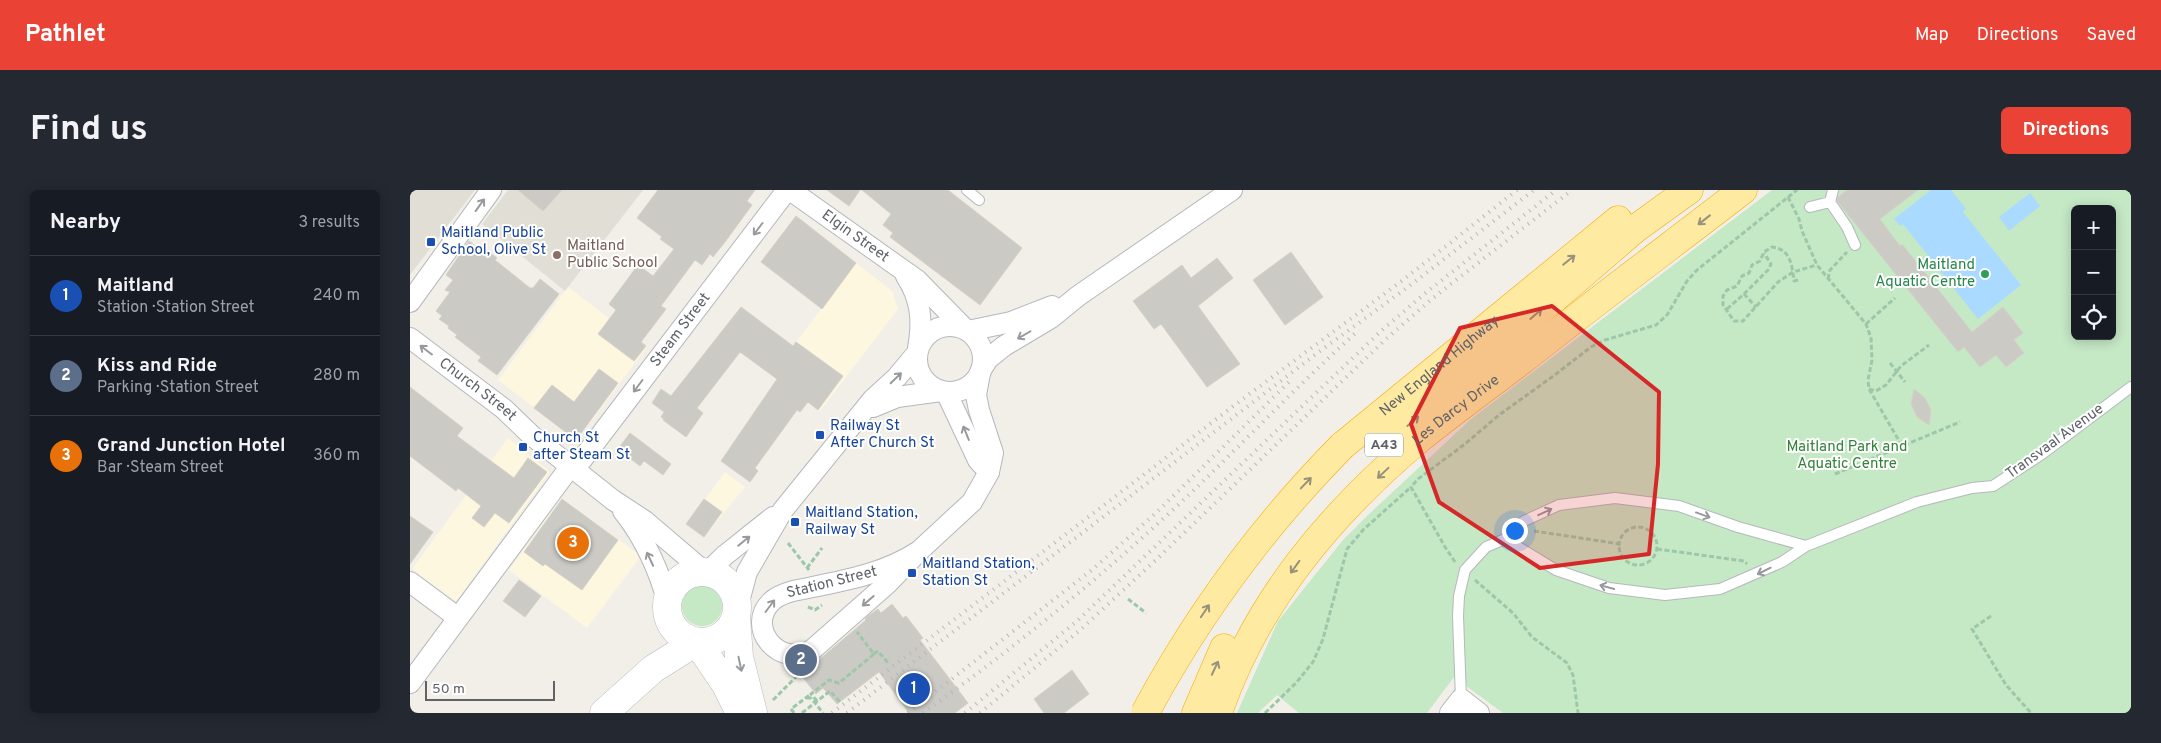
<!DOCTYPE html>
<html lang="en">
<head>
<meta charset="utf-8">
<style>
  body { margin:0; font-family:Overpass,sans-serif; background:#242831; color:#f1f3f6 }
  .controls { position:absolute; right:15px; top:15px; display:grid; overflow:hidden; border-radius:8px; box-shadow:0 2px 12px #0003 }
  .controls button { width:45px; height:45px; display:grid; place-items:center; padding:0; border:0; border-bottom:1px solid #363941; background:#171b24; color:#f1f3f6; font:25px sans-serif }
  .scale { position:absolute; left:15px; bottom:12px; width:130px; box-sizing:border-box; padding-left:5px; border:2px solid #5f6368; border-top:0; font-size:14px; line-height:18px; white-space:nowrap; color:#5f6368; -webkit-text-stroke:4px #fff; paint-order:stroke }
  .you { position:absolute; left:1104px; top:340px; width:18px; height:18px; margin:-12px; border:4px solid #fff; border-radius:50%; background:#1a73e8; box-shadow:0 0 0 8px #1a73e833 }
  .badge { display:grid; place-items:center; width:32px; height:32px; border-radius:50%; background:#ea4335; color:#fff; font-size:16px; font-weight:700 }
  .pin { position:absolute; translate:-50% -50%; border:2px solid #fff; box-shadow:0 1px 5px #0006 }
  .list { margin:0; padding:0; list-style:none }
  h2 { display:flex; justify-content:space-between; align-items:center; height:65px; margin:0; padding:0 20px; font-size:21px }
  h2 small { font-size:16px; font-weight:400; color:#9ea1a6 }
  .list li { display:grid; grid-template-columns:32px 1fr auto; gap:15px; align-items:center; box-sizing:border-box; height:80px; padding:0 20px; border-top:1px solid #363941 }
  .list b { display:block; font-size:19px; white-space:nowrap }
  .list p { margin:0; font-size:16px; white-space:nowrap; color:#9ea1a6 }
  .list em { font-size:16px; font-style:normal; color:#9ea1a6 }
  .icon { flex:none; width:28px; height:28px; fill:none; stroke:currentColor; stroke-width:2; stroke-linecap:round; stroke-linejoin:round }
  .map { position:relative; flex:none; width:1721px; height:523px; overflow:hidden; border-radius:8px }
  header { display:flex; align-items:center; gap:30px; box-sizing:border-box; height:70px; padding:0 25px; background:#ea4335; color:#fff }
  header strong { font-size:24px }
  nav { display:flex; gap:28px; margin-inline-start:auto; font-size:18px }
  .intro { display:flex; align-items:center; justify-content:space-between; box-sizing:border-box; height:120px; padding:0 30px }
  h1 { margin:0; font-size:35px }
  .button { padding:12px 22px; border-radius:8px; background:#ea4335; color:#fff; font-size:18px; font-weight:700 }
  main { display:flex; gap:30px; padding:0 30px }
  aside { flex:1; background:#171b24; border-radius:8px; box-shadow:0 2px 12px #0003 }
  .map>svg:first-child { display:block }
  .commercial { fill:#fef7e0 }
  .education { fill:#e1ded6 }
  .green { fill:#c5e8c5; fill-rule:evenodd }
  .water { fill:#aadaff }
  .building { fill:#cccac5; stroke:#d6d1c6 }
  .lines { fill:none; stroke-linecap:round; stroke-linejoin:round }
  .service-casing { stroke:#b5b8bc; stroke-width:12 }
  .minor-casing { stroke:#b5b8bc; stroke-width:22 }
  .secondary-casing { stroke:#b6babf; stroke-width:29 }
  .trunk-casing { stroke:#f9ab00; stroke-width:29 }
  .path { stroke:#9cc7a9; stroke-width:3; stroke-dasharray:5 2.5; stroke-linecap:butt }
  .service { stroke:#fff; stroke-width:10 }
  .minor { stroke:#fff; stroke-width:20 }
  .secondary { stroke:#fff; stroke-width:28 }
  .trunk { stroke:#feeaa1; stroke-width:28 }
  .rail { stroke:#b6b7b8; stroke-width:4; stroke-dasharray:1 6; stroke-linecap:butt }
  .trunk-bridge-casing { stroke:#f9ab00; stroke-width:29; stroke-linecap:butt }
  .trunk-bridge { stroke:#feeaa1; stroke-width:28 }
  .oneway { stroke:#979a9d }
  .oneway2 { stroke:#97927c }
  .marked { fill:#d62828; fill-opacity:0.2; stroke:#d62828; stroke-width:4; stroke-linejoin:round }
  .transit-dot { fill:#1a4fb4; stroke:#fff; stroke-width:2 }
  .education-dot { fill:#8d6e63; stroke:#fff; stroke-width:2 }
  .leisure-dot { fill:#2e9e5b; stroke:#fff; stroke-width:2 }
  .labels { text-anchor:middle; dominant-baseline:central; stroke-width:4; stroke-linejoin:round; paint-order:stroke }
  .shield { fill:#fff; stroke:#8f9295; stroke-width:1 }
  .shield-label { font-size:14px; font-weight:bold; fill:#5f6368 }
  .transit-label { font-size:15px; fill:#164399; stroke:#fff; text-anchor:start }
  .street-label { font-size:15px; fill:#5f6368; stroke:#fff }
  .education-label { font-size:15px; fill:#785e54; stroke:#fff; text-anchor:start }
  .leisure-label { font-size:15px; fill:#27864d; stroke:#fff; text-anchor:end }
  .park-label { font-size:15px; fill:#348238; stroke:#fff }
</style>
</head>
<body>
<header>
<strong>Pathlet</strong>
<nav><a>Map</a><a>Directions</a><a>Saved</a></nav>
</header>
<div class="intro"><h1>Find us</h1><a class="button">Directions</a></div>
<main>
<aside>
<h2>Nearby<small>3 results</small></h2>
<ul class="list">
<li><span class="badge" style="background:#1a4fb4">1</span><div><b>Maitland</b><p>Station · Station Street</p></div><em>240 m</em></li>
<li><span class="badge" style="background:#5c6f8a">2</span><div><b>Kiss and Ride</b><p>Parking · Station Street</p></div><em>280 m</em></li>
<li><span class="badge" style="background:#e8710a">3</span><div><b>Grand Junction Hotel</b><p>Bar · Steam Street</p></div><em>360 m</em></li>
</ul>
</aside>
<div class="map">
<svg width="1721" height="523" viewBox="0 0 1721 523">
  <rect width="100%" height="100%" fill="#f1efe8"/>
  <path class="commercial" d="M446,73l36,28 6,18 -78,102 -48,-37z
    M158,97l79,60 -70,93 -79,-60z
    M98,248l42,34 -94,129 -44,-32z
    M315,282l20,15 -41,50 -17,-13z
    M152,308l79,58 -54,72 -78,-58z"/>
  <path class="education" d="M0,0h65l-65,85z
    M98,0h135l-78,101 -83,-67z"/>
  <path class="green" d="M1362,0h359v523h-628l-49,-36 -27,36h-128l-22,-18 -19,18h-21l41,-92 65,-81 24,-24 104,-97zM1665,19h37v127h-37z
    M272 416a20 20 0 1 1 40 0a20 20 0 1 1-40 0Z"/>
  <path class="water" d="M1521,0h20l15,19 -3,3 58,73 -43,34 -75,-95 -3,2 -6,-7z
    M1620,3l10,13 -31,25 -10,-14z"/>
  <path class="building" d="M108,0h44l-19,21z
    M248,0h97l-8,11 5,4 -27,37 -12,15 -3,-3 -8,11 -7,-5 -34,46 5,3 -25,33 5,4 -12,15 -36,-27 18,-24 -7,-6 29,-39 15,11 21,-27 -14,-10 2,-2 -25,-19z
    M417,0h33l-11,16z
    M452,0h86l74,58 -42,57 -90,-68 3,-4 -10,-8 8,-11z
    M1437,0h71l-38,29 20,27 2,-2 70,88 31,-25 20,26 -9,7 10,13 -18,14 -10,-12 -16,12 -16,-20 -6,5 -121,-151 1,-4z
    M386,26l60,47 -34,46 -61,-47z
    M59,51l9,7 2,-3 17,13 -2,2 35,28h3l7,-9 19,15 -62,81 -19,-14 3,-4 -26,-20 2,-2 -9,-7 1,-2 -10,-7 3,-3 -6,-5 14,-19 -5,-2 8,-10 -7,-5z
    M881,62l32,45 -38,28 -32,-45z
    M807,68l16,20 -35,28 42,58 -33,23 -46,-63 -7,5 -21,-28 49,-36 9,13z
    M331,117l52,39 3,-4 47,34 -25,34 -10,-8 -8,10 -3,-2 -42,58 3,3 -8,11 -29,-21 56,-82 -37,-27 -43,56 6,5 -17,24 -23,-17 1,-1 -3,-2 3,-5 -12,-9 9,-14 10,7z
    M189,179l19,14 -39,53 -7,1 -38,-29 18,-23 22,17z
    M0,197l53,41 -6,8 57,42 14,-20 19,14 -38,51 -14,-10 -11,14 -12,-9 9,-12 -23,-18 -2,3 -46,-35z
    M1504,199l11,9 6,12 -2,15 -12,-8 -6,-13z
    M220,243l41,31 -8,11 -19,-14 -4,5 -22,-17z
    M152,309l56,41 -36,50 -37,-26 -2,2 -19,-14z
    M294,309l18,13 -18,25 -18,-13z
    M0,326l23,16 -23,32z
    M109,390l22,16 -16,21 -22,-16z
    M482,414l11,14 3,-2 17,22 -3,2 48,63 -13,10h-46l-30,-41 -42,32 -14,-16 -7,6 -15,-19 65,-55 -1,-1 3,-3 10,-7 3,4z
    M662,480l17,24 -25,19h-20l-10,-14z"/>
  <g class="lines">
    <defs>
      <path id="service" d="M557,0l12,10
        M1423,0l-3,12 17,25 8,18
        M1400,17l20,-5
        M1095,349l51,31 53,18 56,7 55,-6 62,-27 24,-16 111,-44 55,-14 21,-2 49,-32 89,-67
        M1051,509l-3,-83 1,-20 6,-26 21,-23 19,-8 19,-18 35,-16 56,-7 64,8 59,21 68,19"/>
      <g id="minor">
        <path id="s1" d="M380,0l127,90 48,49"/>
        <path d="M496,86c15,23 17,45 12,72"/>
        <path d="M0,112l81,-112"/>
        <circle cx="540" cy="169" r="33"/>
        <path d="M558,141l43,-9 41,-16"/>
        <path id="s2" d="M0,148l94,71 27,26 82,65 32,21 61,52"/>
        <path d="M571,180l7,-11 16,-13 47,-28 27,-22 154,-106"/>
        <path d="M536,202l32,68 11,12"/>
        <path d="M463,217l24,-10 44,-6"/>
        <path id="s3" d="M164,280l213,-280"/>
        <path d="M213,321c21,26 37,61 45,93"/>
        <path d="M509,361c-38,25 -83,31 -126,40 -7,2 -16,5 -21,10 -28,26 8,69 41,48l74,-65 32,-33 53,-49 17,-30 4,-19 -14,-43 -3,-15 4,-22"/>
        <path d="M297,383l17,-17 49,-39"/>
        <path d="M0,392l47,35"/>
        <path d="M327,419l10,-37 36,-62 90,-111 24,-22 20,-24"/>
        <path d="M0,493l160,-216"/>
        <path d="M1040,523l11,-14 18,14"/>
      </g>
      <path id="secondary" d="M257 417a35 35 0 1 1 70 0a35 35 0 1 1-70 0Z
        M326,426l3,41 14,56
        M287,452l28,41 15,30
        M194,523l49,-44 43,-27"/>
      <g id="trunk">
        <path d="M982,248l243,-209 54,-39"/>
        <path id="s4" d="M932,256l276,-226"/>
        <path d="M786,523l28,-65"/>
        <path id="s5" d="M808,523c38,-111 112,-199 201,-274 33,-27 68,-52 102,-78 73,-58 148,-114 222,-171"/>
      </g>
    </defs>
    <use href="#service" class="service-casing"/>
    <use href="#minor" class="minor-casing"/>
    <use href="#secondary" class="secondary-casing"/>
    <use href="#trunk" class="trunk-casing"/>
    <path class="path" d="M1378,7l11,22 3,12 15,34 49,59 5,14 1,22 -4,20 1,9 33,57
      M1418,89l2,-9 17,-18
      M1388,90l-4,1c-2,-15 -3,-32 -22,-34l-8,5 -4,9 -8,4 -3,8 -7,3 -5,10 -10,4 -4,6v9l11,16h9l35,-39 15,-10 24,-7
      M1334,104l24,-24 3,-6 -7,-11
      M1317,119l17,-15 12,13
      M1456,134l29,-26
      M1480,173l15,19
      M1459,199l7,2 10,-6 15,-19 28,-21
      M1425,284l125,-52
      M1209 356a19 19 0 1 1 38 0a19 19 0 1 1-38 0Z
      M1124,341l86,13
      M378,353l21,27
      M1247,359l87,12 3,3
      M1045,372l-10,-15 -34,-60 7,-8 47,-35 34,-29 53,-38 39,-30 14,-7 51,-15 11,-10 20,-34 10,-11 100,-80
      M397,378l15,-20
      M1065,390l38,33 19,24 35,26 6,12 5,38
      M718,409l18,14
      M398,417l7,3 7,-5
      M1581,426l-19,13 34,56 25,28
      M464,464l4,-3 11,13
      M397,508h4l12,15
      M363,510l24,-24v-4
      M407,511l-6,-7 18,-14 10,3 35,-29 -17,-22
      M384,523l-3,-4 20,-15
      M392,523l28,-22 10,11
      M855,523l31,-30 17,-21 10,-23 24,-90 16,-19 48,-43"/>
    <use href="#service" class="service"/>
    <use href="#minor" class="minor"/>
    <use href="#secondary" class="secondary"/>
    <use href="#trunk" class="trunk"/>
    <path class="rail" d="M422,523l404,-309 167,-124 114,-90
      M437,523l469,-359 88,-64 130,-100
      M498,523l185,-144 64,-57 136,-134
      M513,523c93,-66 188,-144 271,-223 55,-53 108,-109 165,-160
      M555,523l112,-92 305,-291 46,-39 128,-101
      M570,523l98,-81 79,-73 228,-219 48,-42 139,-108"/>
    <defs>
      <path id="trunk-bridge" d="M735,523c53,-99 118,-187 197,-267"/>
    </defs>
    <use href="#trunk-bridge" class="trunk-bridge-casing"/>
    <use href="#trunk-bridge" class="trunk-bridge"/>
  </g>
  <defs><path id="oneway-shaft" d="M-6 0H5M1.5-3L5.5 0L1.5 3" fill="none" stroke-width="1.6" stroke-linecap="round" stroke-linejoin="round" transform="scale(1.25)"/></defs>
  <g class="oneway">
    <use href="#oneway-shaft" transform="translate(70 15) rotate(-54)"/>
    <use href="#oneway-shaft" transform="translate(348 39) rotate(127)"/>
    <use href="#oneway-shaft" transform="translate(614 145) rotate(150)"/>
    <use href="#oneway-shaft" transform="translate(16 160) rotate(-143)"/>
    <use href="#oneway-shaft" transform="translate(486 188) rotate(-44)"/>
    <use href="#oneway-shaft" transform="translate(228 196) rotate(127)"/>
    <use href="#oneway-shaft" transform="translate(556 243) rotate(-112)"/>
    <use href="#oneway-shaft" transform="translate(1135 322) rotate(-25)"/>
    <use href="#oneway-shaft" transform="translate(1293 325) rotate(20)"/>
    <use href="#oneway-shaft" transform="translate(334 351) rotate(-39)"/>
    <use href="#oneway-shaft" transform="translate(240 369) rotate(-115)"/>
    <use href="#oneway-shaft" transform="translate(1354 381) rotate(154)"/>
    <use href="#oneway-shaft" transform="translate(1197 397) rotate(-165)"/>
    <use href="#oneway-shaft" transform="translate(458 411) rotate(139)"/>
    <use href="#oneway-shaft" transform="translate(360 416) rotate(-53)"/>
    <use href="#oneway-shaft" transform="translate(330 474) rotate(78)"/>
  </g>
  <g class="oneway2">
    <use href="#oneway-shaft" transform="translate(1294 30) rotate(142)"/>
    <use href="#oneway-shaft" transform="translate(1159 70) rotate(-39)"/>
    <use href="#oneway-shaft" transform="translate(1126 124) rotate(-41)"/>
    <use href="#oneway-shaft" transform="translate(1003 231) rotate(-41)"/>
    <use href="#oneway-shaft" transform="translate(973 283) rotate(137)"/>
    <use href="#oneway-shaft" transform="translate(896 293) rotate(-46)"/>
    <use href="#oneway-shaft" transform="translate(885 377) rotate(126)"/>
    <use href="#oneway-shaft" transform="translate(795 421) rotate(-56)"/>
    <use href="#oneway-shaft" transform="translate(805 478) rotate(-65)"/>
  </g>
  <path class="marked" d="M1142,116l107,86 -1,72 -9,90 -109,14 -101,-66 -28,-78 49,-96z"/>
  <g class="transit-dot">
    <rect x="16" y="47" width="10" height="10" rx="2.5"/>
    <rect x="405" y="240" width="10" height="10" rx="2.5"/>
    <rect x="108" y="252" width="10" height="10" rx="2.5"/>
    <rect x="380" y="327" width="10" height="10" rx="2.5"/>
    <rect x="497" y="378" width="10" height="10" rx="2.5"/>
  </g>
  <circle class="education-dot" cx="147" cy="65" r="5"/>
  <circle class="leisure-dot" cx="1575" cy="84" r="5"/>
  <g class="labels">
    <rect class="shield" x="955" y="243.5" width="38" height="23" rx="4"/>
    <g class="shield-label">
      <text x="974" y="255">A43</text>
    </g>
    <g class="transit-label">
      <text x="31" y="43">Maitland Public<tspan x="31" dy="17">School, Olive St</tspan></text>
      <text x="420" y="236">Railway St<tspan x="420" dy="17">After Church St</tspan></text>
      <text x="123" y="248">Church St<tspan x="123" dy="17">after Steam St</tspan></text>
      <text x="395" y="323">Maitland Station,<tspan x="395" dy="17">Railway St</tspan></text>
      <text x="512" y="374">Maitland Station,<tspan x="512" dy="17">Station St</tspan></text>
    </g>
    <g class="street-label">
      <text stroke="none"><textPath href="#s1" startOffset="80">Elgin Street</textPath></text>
      <text stroke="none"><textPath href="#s3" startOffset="176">Steam Street</textPath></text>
      <text stroke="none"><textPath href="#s4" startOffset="126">New England Highway</textPath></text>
      <text stroke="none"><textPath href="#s2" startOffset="85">Church Street</textPath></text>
      <text stroke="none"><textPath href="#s5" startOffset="391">Les Darcy Drive</textPath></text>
      <text transform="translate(1645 252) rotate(-36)">Transvaal Avenue</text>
      <text transform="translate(422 393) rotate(-14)">Station Street</text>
    </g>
    <g class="education-label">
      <text x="157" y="56">Maitland<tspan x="157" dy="17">Public School</tspan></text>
    </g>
    <g class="leisure-label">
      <text x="1565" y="75">Maitland<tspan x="1565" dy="17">Aquatic Centre</tspan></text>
    </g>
    <g class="park-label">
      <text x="1437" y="257">Maitland Park and<tspan x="1437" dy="17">Aquatic Centre</tspan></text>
    </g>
  </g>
</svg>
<div class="controls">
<button>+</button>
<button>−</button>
<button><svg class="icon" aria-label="locate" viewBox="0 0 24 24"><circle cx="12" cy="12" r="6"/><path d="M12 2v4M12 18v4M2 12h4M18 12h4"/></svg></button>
</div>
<div class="scale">50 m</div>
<div class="you"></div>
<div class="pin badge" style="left:504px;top:499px;background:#1a4fb4">1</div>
<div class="pin badge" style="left:391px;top:470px;background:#5c6f8a">2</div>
<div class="pin badge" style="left:163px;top:353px;background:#e8710a">3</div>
</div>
</main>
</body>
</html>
